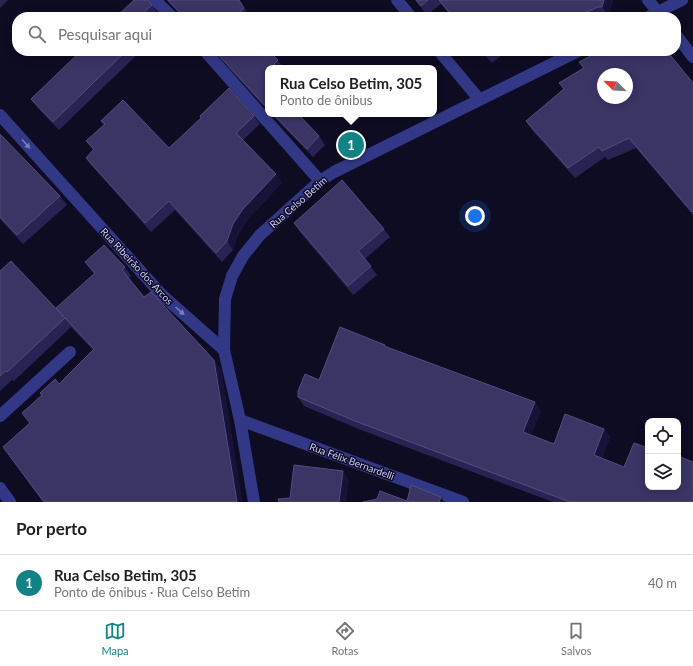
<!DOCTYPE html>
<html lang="pt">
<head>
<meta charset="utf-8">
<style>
  body { margin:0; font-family:Lato,sans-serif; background:#f6f6f6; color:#202124 }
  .controls { position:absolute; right:12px; bottom:12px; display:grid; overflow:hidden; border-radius:8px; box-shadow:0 2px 10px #0003 }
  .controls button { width:36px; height:36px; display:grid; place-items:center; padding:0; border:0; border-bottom:1px solid #e0e0e0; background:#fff; color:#202124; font:20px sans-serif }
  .compass { position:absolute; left:597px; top:68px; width:36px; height:36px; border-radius:50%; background:#fff; box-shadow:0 2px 10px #0003; rotate:294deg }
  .you { position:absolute; left:475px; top:216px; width:14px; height:14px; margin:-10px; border:3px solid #fff; border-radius:50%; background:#1a73e8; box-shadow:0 0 0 6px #1a73e833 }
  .badge { display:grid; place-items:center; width:26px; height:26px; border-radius:50%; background:#128284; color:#fff; font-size:13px; font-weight:700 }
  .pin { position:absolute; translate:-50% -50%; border:2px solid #fff; box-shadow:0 1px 4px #0006 }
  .popup { position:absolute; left:265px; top:65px; width:172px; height:52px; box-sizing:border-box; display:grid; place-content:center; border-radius:8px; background:#fff; filter:drop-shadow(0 1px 3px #0005); font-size:13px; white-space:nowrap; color:#757577 }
  .popup b { font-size:15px; color:#202124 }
  .popup::after { content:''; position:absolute; left:50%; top:100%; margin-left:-8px; border:8px solid transparent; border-top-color:#fff }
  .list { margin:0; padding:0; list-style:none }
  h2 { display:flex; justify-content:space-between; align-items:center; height:52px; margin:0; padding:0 16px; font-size:17px }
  h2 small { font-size:13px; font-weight:400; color:#757577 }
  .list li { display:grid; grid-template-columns:26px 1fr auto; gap:12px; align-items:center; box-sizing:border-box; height:56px; padding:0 16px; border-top:1px solid #e0e0e0 }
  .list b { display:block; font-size:15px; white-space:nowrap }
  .list p { margin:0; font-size:13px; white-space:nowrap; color:#757577 }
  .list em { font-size:13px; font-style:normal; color:#757577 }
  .icon { flex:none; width:22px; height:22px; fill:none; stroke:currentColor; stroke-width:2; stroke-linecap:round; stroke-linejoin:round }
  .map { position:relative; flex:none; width:693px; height:502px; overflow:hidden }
  .search { position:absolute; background:#fff; box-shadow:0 2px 10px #0003; left:12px; right:12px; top:12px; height:44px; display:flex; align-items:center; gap:10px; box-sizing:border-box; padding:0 14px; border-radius:16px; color:#757577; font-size:15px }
  .sheet { height:108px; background:#fff }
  nav { display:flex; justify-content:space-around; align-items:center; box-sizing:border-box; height:56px; border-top:1px solid #e0e0e0; background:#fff; font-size:11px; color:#757577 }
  nav a { display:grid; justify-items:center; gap:2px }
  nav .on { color:#128284 }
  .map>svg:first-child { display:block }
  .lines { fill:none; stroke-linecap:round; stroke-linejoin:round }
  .minor { stroke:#333886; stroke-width:12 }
  .wall { fill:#282353 }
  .shaded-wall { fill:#161238 }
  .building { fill:#3a3565; stroke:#514d7e; fill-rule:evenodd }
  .oneway { fill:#797cbc }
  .labels { text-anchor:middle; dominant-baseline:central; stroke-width:3; stroke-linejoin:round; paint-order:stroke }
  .street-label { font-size:10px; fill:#cfceff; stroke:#0e0c23 }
</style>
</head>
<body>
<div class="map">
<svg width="693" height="502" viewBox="0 0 693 502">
  <rect width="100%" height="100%" fill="#0e0c23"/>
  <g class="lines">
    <path class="minor" d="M155,0l17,17
      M397,0l14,17
      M648,0l14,17
      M648,17l34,-17
      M676,35l17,22
      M205,51l115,130
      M439,51l40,48
      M0,115l162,180 62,55
      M0,416l70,-64
      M240,420l223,82
      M0,488l10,14
      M254,502l-14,-82 -16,-70 1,-51 7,-23 11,-20 17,-21 60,-54 14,-9 244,-121"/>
  </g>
  <path class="wall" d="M0,0h8l-8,8z
    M166,0h73l11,17h-68l-13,-14z
    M415,0h198l-4,16h-5l-2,1h-150l-11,-13 -14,11z
    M152,5l6,9 -4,3h-38z
    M81,51h60l-82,79 -22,-23 -6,-8z
    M213,51h56l9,9 5,8h-15v43z
    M481,51h25l-14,12z
    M522,51h12l-8,4z
    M579,62l114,21v132l-57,-67 -28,12 -3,-3 -30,21 -43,-48 -6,-9 37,-32 20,-21z
    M271,114h27l21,22 6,9 -12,12z
    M254,116l6,8 -17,16 33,34 6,9 -33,35 -10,15 -6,17 -11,12 -47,-52 -24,22 -59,-66 -6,-8 7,-8 -7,-9 18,-16 -3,-4 68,27z
    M0,134l60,62 7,9 -44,39 -23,-25z
    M294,223l90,6 6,8 -25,22 12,16 -24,20 -53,-63z
    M85,262l40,5 6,9 -2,2 15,19 77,72 21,133h-199l-40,-55 26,-24 -7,-10 20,-18 -2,-2 19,-9 34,-34 -22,-23 -57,54 -2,-1 -12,11v-120l58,40 36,-37z
    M385,345l1,2 155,64 -10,24 23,9 50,-15 6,8 -8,21 91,44h-140l-192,-72 -57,-24 -6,-9 21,-17z"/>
  <path class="shaded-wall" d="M604,0h9l-4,16 -7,-9z
    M276,174l6,9 -33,35 -10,15 -6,17 -6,-9 6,-17 10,-15z
    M214,360l7,9 21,133h-5z
    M535,402l6,9 -12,30 -6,-9z
    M604,429l6,8 -10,27 -6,-9z
    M343,471l6,9 -3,22h-7z
    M441,497l3,5h-5z"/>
  <path class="building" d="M134,0h14l4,5 -13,12h-23z
    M168,0h71l5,8 -7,7 2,2h-55z
    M416,0h12l-7,6z
    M439,0h165l-2,7h-4l-22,10h-123z
    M81,51h45l-73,71 -22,-23z
    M215,51h54l9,9 -4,4 4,4h-10v41z
    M482,51h7l-4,3z
    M600,51h67l26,32v128l-1,1 -63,-74 -27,13 -3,-4 -31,21 -42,-47 38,-32 -5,-6 25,-15 -5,-6zM603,74h24v24h-24z
    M229,88l25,28 -18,17 40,41 -33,35 -10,15 -6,17 -11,12 -47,-52 -24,22 -59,-65 8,-9 -8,-8 19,-17 -4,-3 22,-21 46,48 32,-30 -1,-2z
    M273,114h25l21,22 -12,13z
    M0,134l60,62 -43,39 -17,-18z
    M342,180l42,49 -26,22 13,15 -23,20 -54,-63z
    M104,245l21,22 -3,3 22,27 7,-5 63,68 23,142h-193l-41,-55 27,-24 -8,-10 20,-18 -2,-2 15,-14 4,5 35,-35 -29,-31 -58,54 -1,-1 -6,5v-105l11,-10 53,56 -8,-9 39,-35 -10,-11z
    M340,327l45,18 -1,1 151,56 -12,30 31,12 11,-30 39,15 -10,26 30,12 10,-24 14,5v39h30v-31l15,6v40h-123l-215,-81 -57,-24v-6l7,-17 14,6z
    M294,465l49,6 -4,31h-60l-1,-3 12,-1z
    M411,485l30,12 -2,5h-76l14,-3 3,-8 27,10z"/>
  <defs><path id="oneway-solid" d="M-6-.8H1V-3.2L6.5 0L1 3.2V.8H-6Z"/></defs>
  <g class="oneway">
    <use href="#oneway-solid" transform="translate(26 144) rotate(48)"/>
    <use href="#oneway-solid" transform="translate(180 311) rotate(42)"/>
  </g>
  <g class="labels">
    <g class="street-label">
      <text transform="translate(298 202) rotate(-41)">Rua Celso Betim</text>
      <text transform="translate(137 266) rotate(47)">Rua Ribeirão dos Arcos</text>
      <text transform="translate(352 461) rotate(20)">Rua Félix Bernardelli</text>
    </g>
  </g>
</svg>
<div class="controls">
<button><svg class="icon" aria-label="locate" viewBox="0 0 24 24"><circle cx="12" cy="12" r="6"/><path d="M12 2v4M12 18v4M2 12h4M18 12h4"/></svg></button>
<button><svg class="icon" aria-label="layers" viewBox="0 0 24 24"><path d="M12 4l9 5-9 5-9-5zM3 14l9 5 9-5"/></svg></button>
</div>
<svg class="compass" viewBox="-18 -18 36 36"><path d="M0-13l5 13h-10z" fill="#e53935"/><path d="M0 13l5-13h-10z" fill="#757577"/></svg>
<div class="you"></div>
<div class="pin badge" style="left:351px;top:145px">1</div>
<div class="popup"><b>Rua Celso Betim, 305</b>Ponto de ônibus</div>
<div class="search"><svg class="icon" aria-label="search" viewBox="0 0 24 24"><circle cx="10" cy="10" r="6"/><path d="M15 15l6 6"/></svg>Pesquisar aqui</div>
</div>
<section class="sheet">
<h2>Por perto<small></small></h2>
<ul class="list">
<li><span class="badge">1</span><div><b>Rua Celso Betim, 305</b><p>Ponto de ônibus · Rua Celso Betim</p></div><em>40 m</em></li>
</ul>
</section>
<nav>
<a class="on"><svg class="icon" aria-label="map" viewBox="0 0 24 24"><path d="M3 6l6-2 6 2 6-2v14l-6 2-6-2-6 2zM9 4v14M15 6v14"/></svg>Mapa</a>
<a><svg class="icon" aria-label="directions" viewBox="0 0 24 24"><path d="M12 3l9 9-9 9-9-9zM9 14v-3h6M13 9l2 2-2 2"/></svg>Rotas</a>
<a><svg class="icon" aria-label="saved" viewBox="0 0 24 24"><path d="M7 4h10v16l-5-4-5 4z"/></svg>Salvos</a>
</nav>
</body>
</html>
